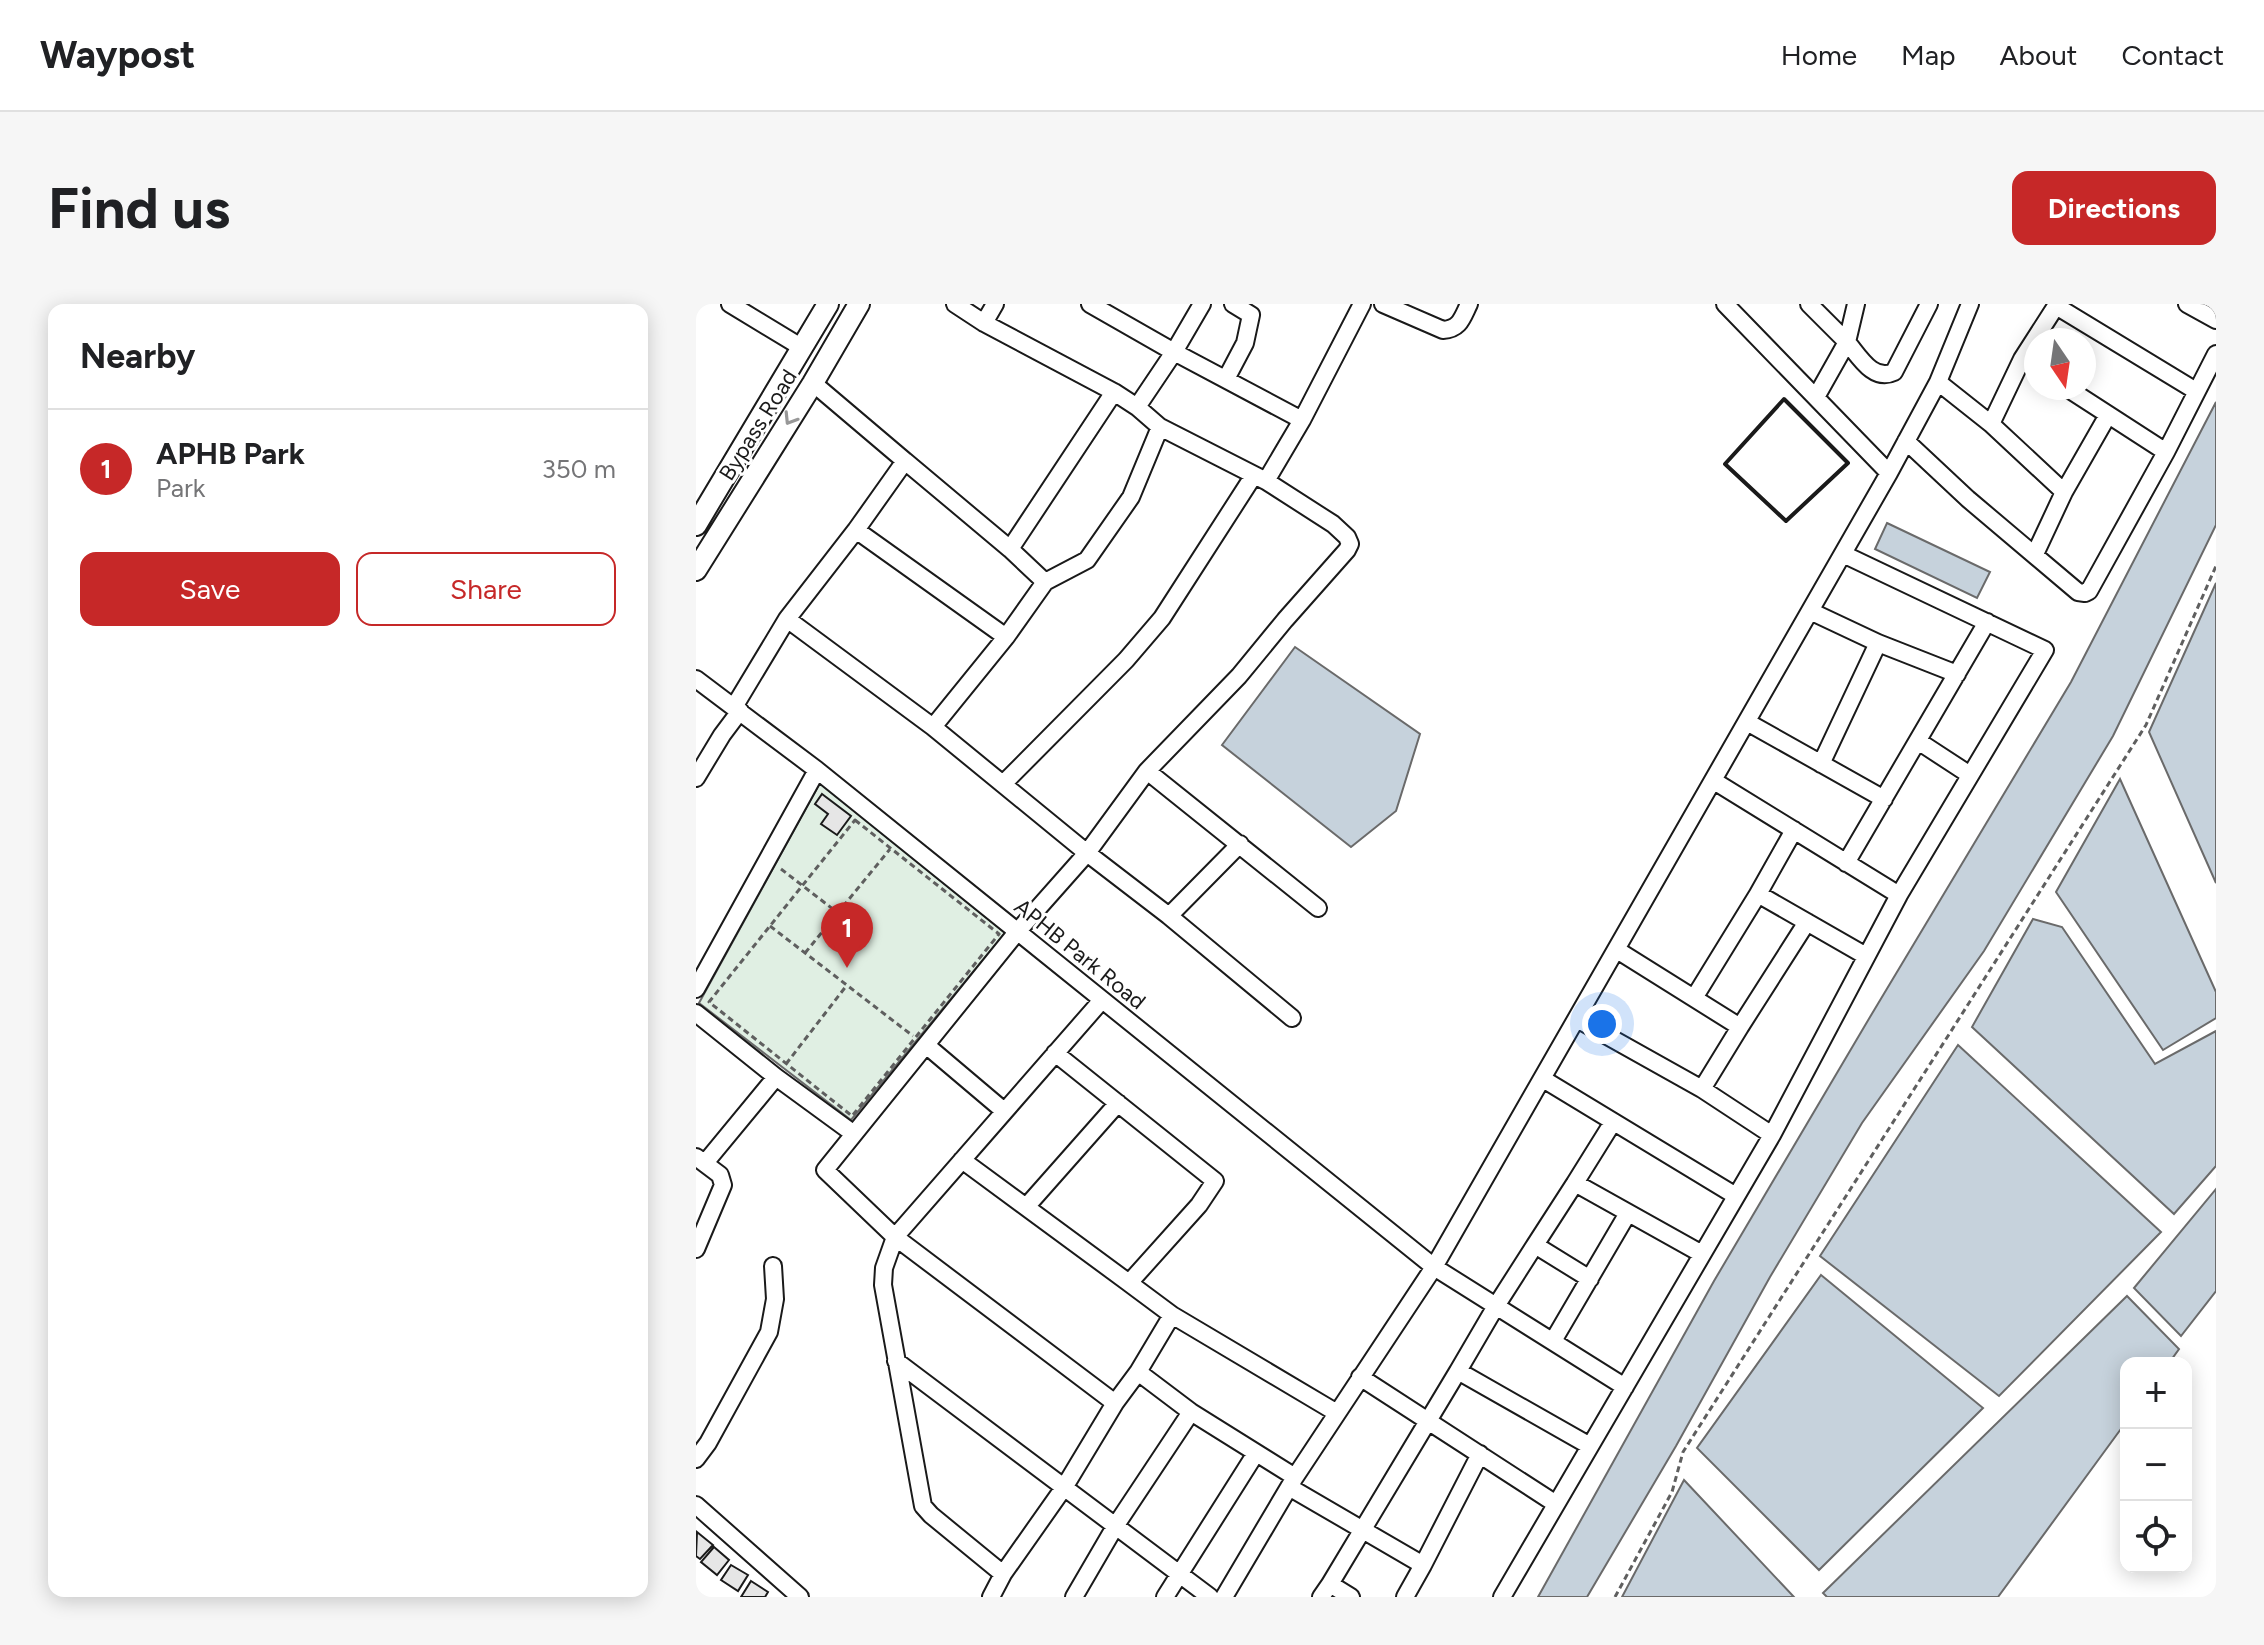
<!DOCTYPE html>
<html lang="en">
<head>
<meta charset="utf-8">
<style>
  body { margin:0; font-family:Figtree,sans-serif; background:#f6f6f6; color:#202124 }
  .controls { position:absolute; right:24px; bottom:24px; display:grid; overflow:hidden; border-radius:16px; box-shadow:0 4px 20px #0003 }
  .controls button { width:72px; height:72px; display:grid; place-items:center; padding:0; border:0; border-bottom:2px solid #e0e0e0; background:#fff; color:#202124; font:40px sans-serif }
  .compass { position:absolute; left:1328px; top:24px; width:72px; height:72px; border-radius:50%; background:#fff; box-shadow:0 4px 20px #0003; rotate:167deg }
  .you { position:absolute; left:906px; top:720px; width:28px; height:28px; margin:-20px; border:6px solid #fff; border-radius:50%; background:#1a73e8; box-shadow:0 0 0 12px #1a73e833 }
  .badge { display:grid; place-items:center; width:52px; height:52px; border-radius:50%; background:#c62828; color:#fff; font-size:26px; font-weight:700 }
  .pin { position:absolute; translate:-50% -66px; filter:drop-shadow(0 2px 4px #0008) }
  .pin::after { content:''; position:absolute; top:42px; width:28px; height:24px; background:inherit; clip-path:polygon(0 0,100% 0,50% 100%) }
  .list { margin:0; padding:0; list-style:none }
  h2 { display:flex; justify-content:space-between; align-items:center; height:104px; margin:0; padding:0 32px; font-size:34px }
  h2 small { font-size:26px; font-weight:400; color:#757577 }
  .list li { display:grid; grid-template-columns:52px 1fr auto; gap:24px; align-items:center; box-sizing:border-box; height:120px; padding:0 32px; border-top:2px solid #e0e0e0 }
  .list b { display:block; font-size:30px; white-space:nowrap }
  .list p { margin:0; font-size:26px; white-space:nowrap; color:#757577 }
  .list em { font-size:26px; font-style:normal; color:#757577 }
  .actions { display:flex; gap:16px; padding:24px 32px }
  .actions a { flex:1; padding:18px 0; border:2px solid #c62828; border-radius:16px; text-align:center; font-size:28px; color:#c62828 }
  .actions .main { background:#c62828; color:#fff }
  .icon { flex:none; width:44px; height:44px; fill:none; stroke:currentColor; stroke-width:2; stroke-linecap:round; stroke-linejoin:round }
  .map { position:relative; flex:none; width:1520px; height:1293px; overflow:hidden; border-radius:16px }
  header { display:flex; align-items:center; gap:48px; box-sizing:border-box; height:112px; padding:0 40px; background:#fff; border-bottom:2px solid #e0e0e0 }
  header strong { font-size:38px }
  nav { display:flex; gap:44px; margin-inline-start:auto; font-size:28px }
  .intro { display:flex; align-items:center; justify-content:space-between; box-sizing:border-box; height:192px; padding:0 48px }
  h1 { margin:0; font-size:56px }
  .button { padding:20px 36px; border-radius:16px; background:#c62828; color:#fff; font-size:28px; font-weight:700 }
  main { display:flex; gap:48px; padding:0 48px }
  aside { flex:1; background:#fff; border-radius:16px; box-shadow:0 4px 20px #0003 }
  .map>svg:first-child { display:block }
  .green { fill:#e0efe3; stroke:#6a6a6a; stroke-width:2 }
  .water { fill:#c6d2dc; stroke:#6a6a6a; stroke-width:2 }
  .building { fill:#e6e6e6; stroke:#1a1a1a; stroke-width:2 }
  .lines { fill:none; stroke-linecap:round; stroke-linejoin:round }
  .minor-casing { stroke:#1a1a1a; stroke-width:20 }
  .major-casing { stroke:#1a1a1a; stroke-width:24 }
  .path { stroke:#5f5f5f; stroke-width:3; stroke-dasharray:6 4; stroke-linecap:butt }
  .minor { stroke:#fff; stroke-width:16 }
  .major { stroke:#fff; stroke-width:20 }
  .wall { stroke:#1a1a1a; stroke-width:4 }
  .oneway { stroke:#989898 }
  .labels { text-anchor:middle; dominant-baseline:central; stroke-width:6; stroke-linejoin:round; paint-order:stroke }
  .street-label { font-size:22px; fill:#1a1a1a; stroke:#fff }
</style>
</head>
<body>
<header>
<strong>Waypost</strong>
<nav><a>Home</a><a>Map</a><a>About</a><a>Contact</a></nav>
</header>
<div class="intro"><h1>Find us</h1><a class="button">Directions</a></div>
<main>
<aside>
<h2>Nearby<small></small></h2>
<ul class="list">
<li><span class="badge">1</span><div><b>APHB Park</b><p>Park</p></div><em>350 m</em></li>
</ul>
<div class="actions"><a class="main">Save</a><a>Share</a></div>
</aside>
<div class="map">
<svg width="1520" height="1293" viewBox="0 0 1520 1293">
  <rect width="100%" height="100%" fill="#fff"/>
  <path class="green" d="M124,479l185,150 -154,187 -152,-117z"/>
  <path class="water" d="M1520,98v123l-103,211 -129,215 -122,172 -92,154 -94,169 -89,151h-49l176,-316 156,-264 201,-335z
    M1191,219l103,49 -13,26 -102,-49z
    M1520,279v300l-67,-151z
    M599,343l125,87 -24,77 -45,36 -129,-102z
    M1424,475l96,213v26l-53,32 -107,-158z
    M1337,615l29,8 93,137 61,-33v135l-42,48 -202,-187z
    M1262,741l203,187 -162,164 -179,-140z
    M1520,885v102l-35,45 -47,-48z
    M1125,971l162,133 -164,162 -122,-122z
    M1431,992l52,53 -10,14h-43v59l-128,175h-171l-4,-4z
    M988,1176l110,117h-172z"/>
  <path class="building" d="M126,490l29,22 -14,19 -16,-11 7,-10 -13,-10z
    M1,1228l16,13 -13,14 -4,-3z
    M18,1243l15,13 -12,15 -16,-13z
    M35,1261l17,10 -10,16 -17,-11z
    M55,1277l17,11 -3,5h-24z"/>
  <g class="lines">
    <defs>
      <path id="minor" d="M34,0l71,43
        M259,0l29,19 130,69 23,15 23,20 106,54 67,43 14,13 3,7 -3,6 -62,70 -46,56 -92,95
        M394,0l84,48 28,-48
        M687,0l60,26c17,-1 19,-12 26,-26
        M1029,0l164,169
        M1113,0l38,38 -31,55
        M1160,0l-9,38c12,14 26,40 47,30l35,-68
        M1491,0l29,16
        M288,19l11,-19
        M1326,55l34,-53 140,85
        M530,75l19,-36 6,-28 -18,-11
        M1242,78l53,42 73,68
        M117,79l92,78
        M1371,84l99,64
        M441,103l37,-55 128,68 60,-116
        M1295,120l31,-65 14,10
        M1210,137l62,58 110,93 7,1 4,-2 77,-139 50,-98
        M570,177l36,-61
        M160,226l150,107
        M314,245l104,-157
        M1339,250l29,-62 44,-77
        M349,278l42,-22 44,-63 29,-70
        M1114,307l68,32 79,31
        M0,375l121,91 617,497 62,39 39,-61 55,34
        M38,403l53,-88 69,-89 49,-69 105,88 35,33 -39,55 -73,90 -146,-108
        M1051,418l137,77
        M237,423l154,126 60,-82 171,137
        M1222,437l52,34
        M1125,460l57,-121
        M0,474l26,-43 18,-24
        M1018,477l185,114
        M307,480l123,-124 36,-42 92,-143
        M1098,526l-36,64 108,62
        M544,540l-71,72 123,102
        M1150,559l141,-241
        M921,646l123,77 67,-105
        M0,685l121,-219
        M998,694l64,-104
        M406,696l-207,237 220,166 23,-31 53,40 104,65
        M0,709l80,64 78,57
        M881,715l125,70 70,46
        M230,741l78,66
        M359,749l160,128 -16,24 -70,78 43,32 165,98
        M847,775l193,117
        M1006,785l38,-62
        M917,818l-38,61 127,71
        M266,856l167,123
        M9,859l71,-86
        M330,903l92,-104
        M839,941l40,-62
        M0,945l27,-64 -3,-10 -24,-18
        M857,1037l75,-128
        M200,1057l314,236
        M442,1068l34,-57
        M664,1073l196,127
        M894,1142l-132,-75 38,-65 129,81
        M0,1155l12,-16 61,-111 6,-33 -2,-33
        M593,1183l134,78 57,-111
        M0,1201l104,92
        M307,1270l-72,-59 -8,-9 -40,-221 1,-17 11,-31 -70,-67 192,-238 70,-79 82,63
        M634,1280l128,-213
        M295,1293l12,-23 62,-88 50,-83
        M378,1293l42,-72 75,-113
        M469,1293l91,-144
        M528,1293l71,-120 139,-210 455,-794 49,-91 32,-78
        M625,1293l9,-13 21,13
        M709,1293l18,-32
        M806,1293l270,-462 127,-240 146,-245 -202,-96"/>
      <path id="major" d="M0,221l132,-221
        M0,266l117,-187 46,-79"/>
    </defs>
    <use href="#minor" class="minor-casing"/>
    <use href="#major" class="major-casing"/>
    <path class="path" d="M159,516l144,114 -147,182 -143,-114z
      M85,565l57,44
      M74,622l143,110
      M109,649l85,-104
      M90,760l61,-79
      M919,1293l57,-105 11,-40 463,-727 70,-159"/>
    <use href="#minor" class="minor"/>
    <use href="#major" class="major"/>
    <path class="wall" d="M1088,95l64,64 -62,58 -61,-57z"/>
  </g>
  <defs><path id="oneway-chevron" d="M-2-3.5L2.5 0L-2 3.5" fill="none" stroke-width="1.6" stroke-linecap="round" stroke-linejoin="round" transform="scale(2)"/></defs>
  <use class="oneway" href="#oneway-chevron" transform="translate(94 115) rotate(122)"/>
  <g class="labels">
    <g class="street-label">
      <text transform="translate(62 121) rotate(-58)">Bypass Road</text>
      <text transform="translate(384 650) rotate(39)">APHB Park Road</text>
    </g>
  </g>
</svg>
<div class="controls">
<button>+</button>
<button>−</button>
<button><svg class="icon" aria-label="locate" viewBox="0 0 24 24"><circle cx="12" cy="12" r="6"/><path d="M12 2v4M12 18v4M2 12h4M18 12h4"/></svg></button>
</div>
<svg class="compass" viewBox="-18 -18 36 36"><path d="M0-13l5 13h-10z" fill="#e53935"/><path d="M0 13l5-13h-10z" fill="#757577"/></svg>
<div class="you"></div>
<div class="pin badge" style="left:151px;top:664px">1</div>
</div>
</main>
</body>
</html>
